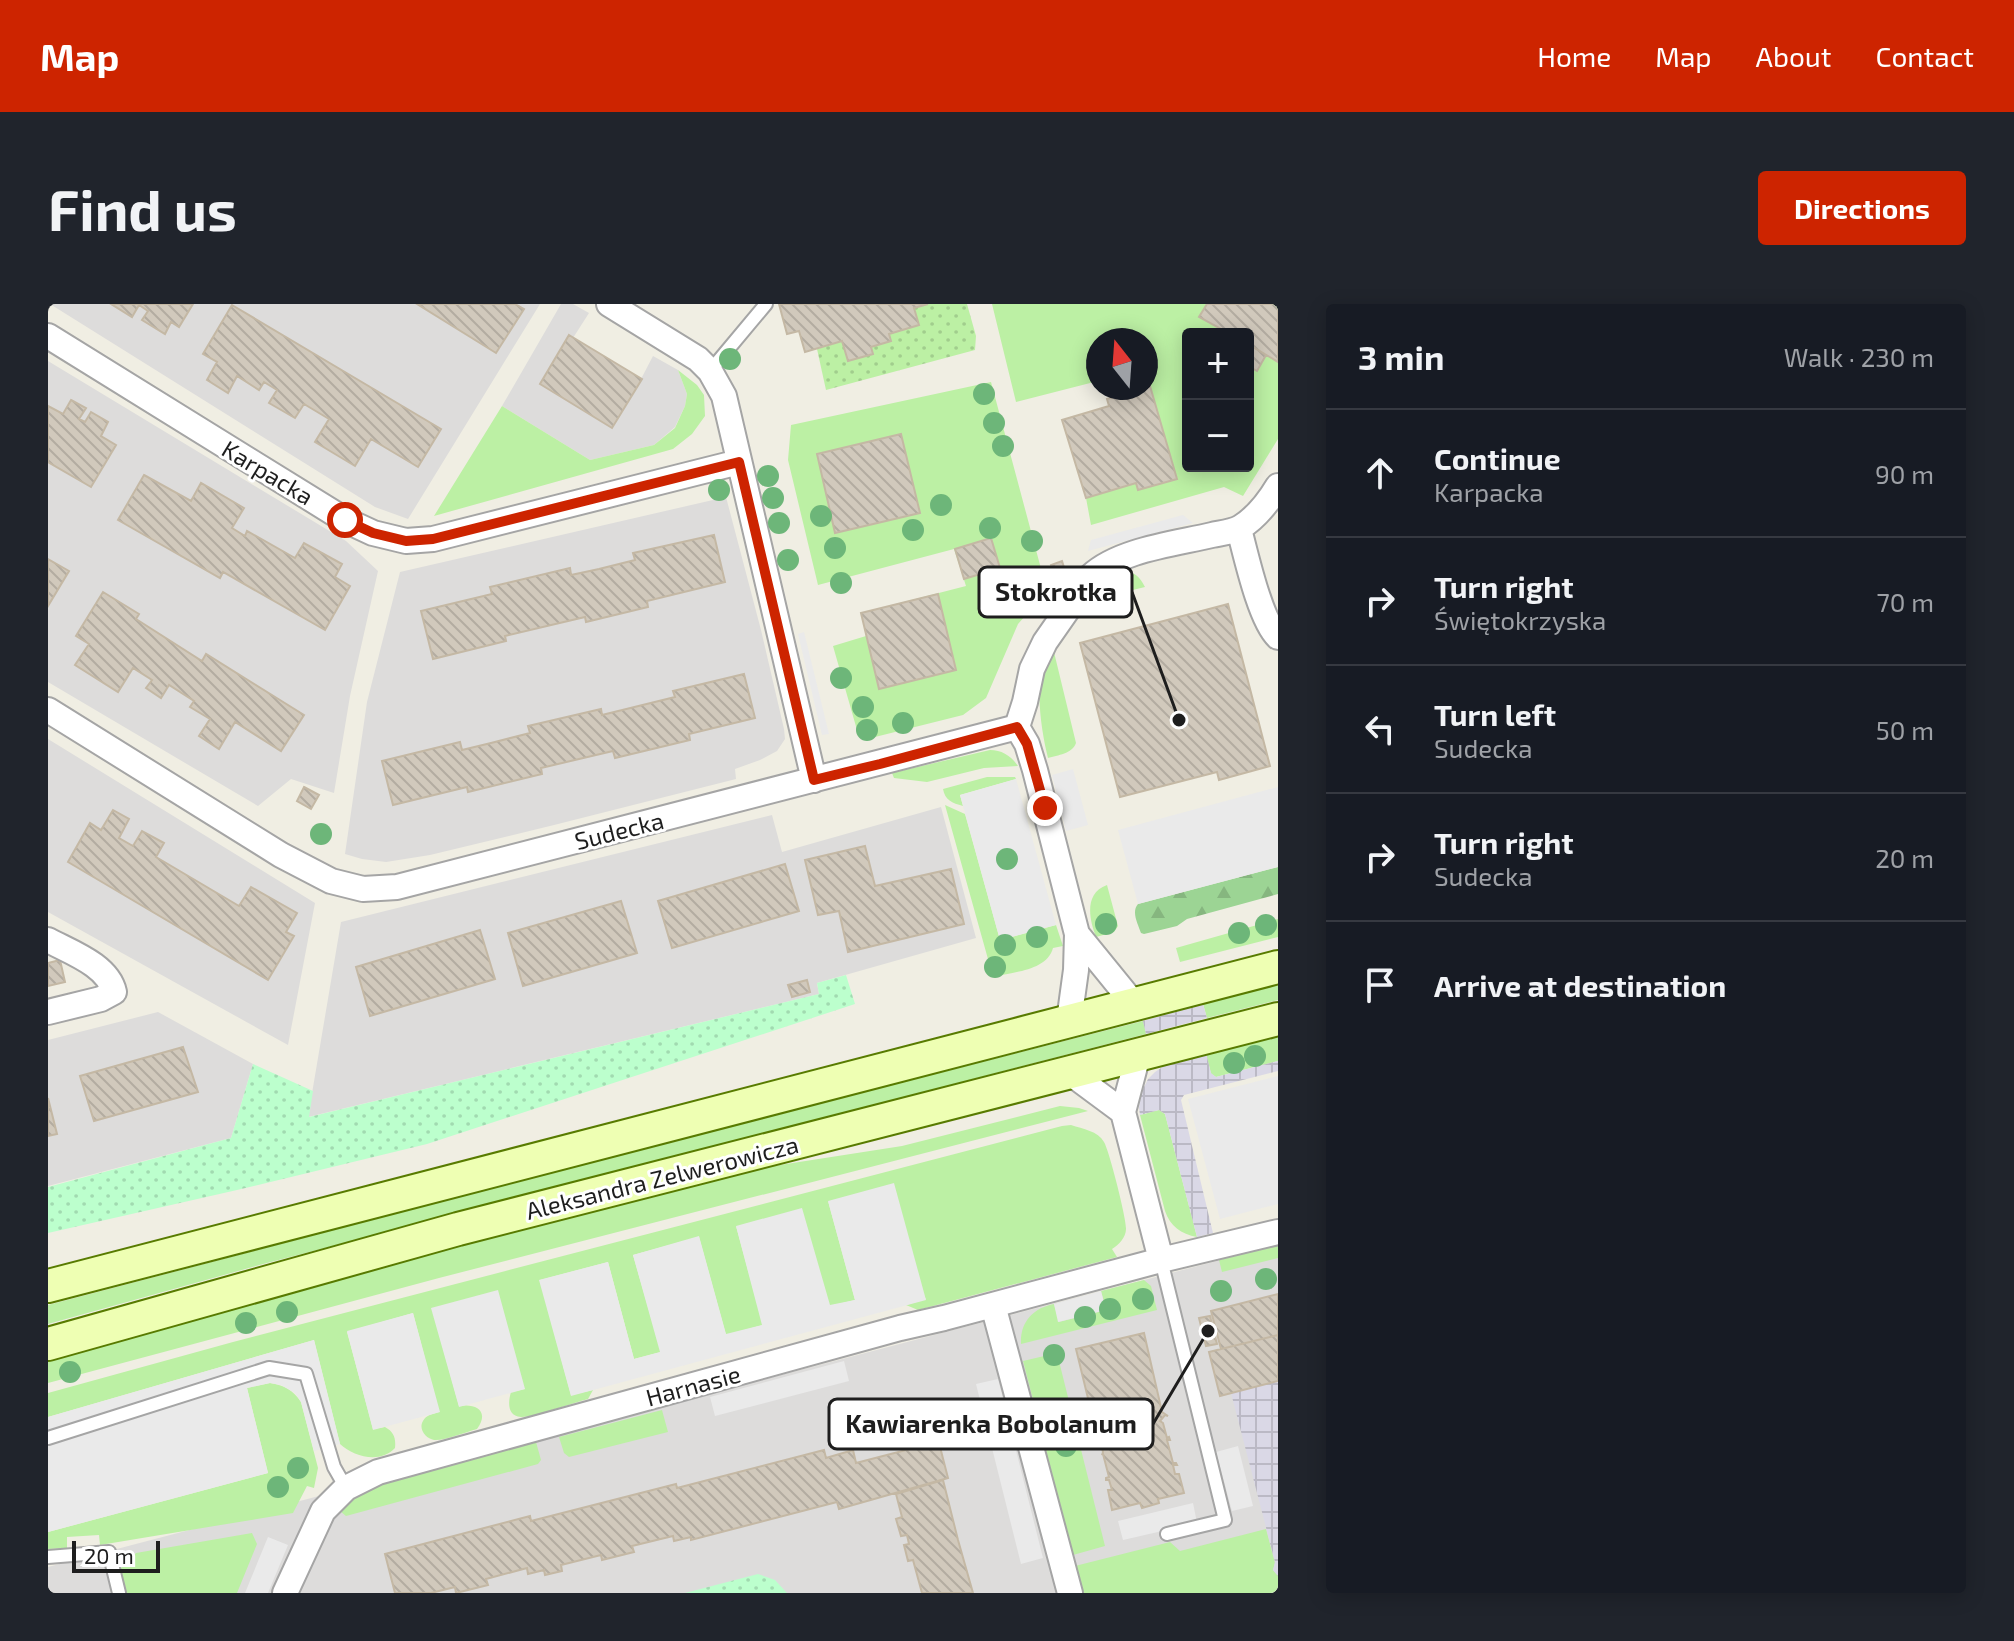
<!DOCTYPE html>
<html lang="en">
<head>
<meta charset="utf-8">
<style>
  body { margin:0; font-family:"Exo 2",sans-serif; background:#20242c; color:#f1f3f6 }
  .controls { position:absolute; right:24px; top:24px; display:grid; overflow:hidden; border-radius:8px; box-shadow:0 4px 20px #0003 }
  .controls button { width:72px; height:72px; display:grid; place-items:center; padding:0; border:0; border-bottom:2px solid #363941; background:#171b24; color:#f1f3f6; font:40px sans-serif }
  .compass { position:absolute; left:1038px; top:24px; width:72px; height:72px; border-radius:50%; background:#171b24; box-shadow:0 4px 20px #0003; rotate:343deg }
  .scale { position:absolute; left:24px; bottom:20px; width:88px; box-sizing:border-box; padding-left:8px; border:4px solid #1e1e1e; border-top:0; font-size:22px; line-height:28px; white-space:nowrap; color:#1e1e1e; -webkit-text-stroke:6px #fff; paint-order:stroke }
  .stop { position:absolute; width:24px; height:24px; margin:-18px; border:6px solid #cd2400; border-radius:50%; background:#fff }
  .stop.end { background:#cd2400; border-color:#fff; box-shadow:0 2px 8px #0008 }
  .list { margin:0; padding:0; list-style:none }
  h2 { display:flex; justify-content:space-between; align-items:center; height:104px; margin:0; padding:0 32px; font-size:34px }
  h2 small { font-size:26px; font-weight:400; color:#9ea1a6 }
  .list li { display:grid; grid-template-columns:52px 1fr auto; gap:24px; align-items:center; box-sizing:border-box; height:128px; padding:0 32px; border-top:2px solid #363941 }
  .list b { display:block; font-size:30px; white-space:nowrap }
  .list p { margin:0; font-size:26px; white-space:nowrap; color:#9ea1a6 }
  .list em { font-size:26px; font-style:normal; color:#9ea1a6 }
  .icon { flex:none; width:44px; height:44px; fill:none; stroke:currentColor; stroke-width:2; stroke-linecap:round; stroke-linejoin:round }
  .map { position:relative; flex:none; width:1230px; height:1289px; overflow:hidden; border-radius:8px }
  header { display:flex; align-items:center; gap:48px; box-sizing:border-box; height:112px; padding:0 40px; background:#cd2400; color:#fff }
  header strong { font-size:38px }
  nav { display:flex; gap:44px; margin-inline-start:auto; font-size:28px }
  .intro { display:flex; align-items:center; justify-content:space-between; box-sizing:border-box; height:192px; padding:0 48px }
  h1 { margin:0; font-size:56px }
  .button { padding:20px 36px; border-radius:8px; background:#cd2400; color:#fff; font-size:28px; font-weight:700 }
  main { display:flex; gap:48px; padding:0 48px }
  aside { flex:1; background:#171b24; border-radius:8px; box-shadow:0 4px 20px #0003 }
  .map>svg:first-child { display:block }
  .residential { fill:#dddcdb }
  .grass { fill:#bcf0a4; fill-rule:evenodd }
  .forest { fill:url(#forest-firs) }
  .park { fill:url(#park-dots) }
  .garden { fill:url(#garden-dots) }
  .parking { fill:#eaeaea }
  .plaza { fill:url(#plaza-grid) }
  .building { fill:url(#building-back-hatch); stroke:#c4b8a4; stroke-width:2 }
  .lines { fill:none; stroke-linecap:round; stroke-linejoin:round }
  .lane-casing { stroke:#a5a5a5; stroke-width:16 }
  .street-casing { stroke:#a5a5a5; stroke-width:28 }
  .secondary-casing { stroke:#587b00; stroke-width:36 }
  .lane { stroke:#fff; stroke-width:12 }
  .street { stroke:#fff; stroke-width:24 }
  .secondary { stroke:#eeffb3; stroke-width:32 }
  .tree { fill:#6db679 }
  .route { stroke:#cd2400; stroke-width:10 }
  .labels { text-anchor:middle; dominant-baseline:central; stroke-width:6; stroke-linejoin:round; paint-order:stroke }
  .street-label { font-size:24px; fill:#1e1e1e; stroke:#fff }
  .leader { fill:none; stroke:#1e1e1e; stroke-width:3 }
  .callout-dot { fill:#1e1e1e; stroke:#fff; stroke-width:3 }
  .callout { fill:#fff; stroke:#1e1e1e; stroke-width:3 }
  .callout-label { font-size:26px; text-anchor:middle; font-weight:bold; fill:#1e1e1e }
</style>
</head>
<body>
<header>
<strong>Map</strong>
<nav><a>Home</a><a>Map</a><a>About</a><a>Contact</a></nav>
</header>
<div class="intro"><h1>Find us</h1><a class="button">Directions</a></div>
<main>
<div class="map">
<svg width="1230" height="1289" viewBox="0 0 1230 1289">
  <defs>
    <pattern id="forest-firs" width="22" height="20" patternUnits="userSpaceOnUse" patternTransform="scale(2)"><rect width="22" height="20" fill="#9cd494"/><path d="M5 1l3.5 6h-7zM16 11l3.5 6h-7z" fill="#86b67f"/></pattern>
    <pattern id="park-dots" width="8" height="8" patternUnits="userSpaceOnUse" patternTransform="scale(2)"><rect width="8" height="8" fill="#bcffcd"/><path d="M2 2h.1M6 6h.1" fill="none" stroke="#a1dab0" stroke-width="1.8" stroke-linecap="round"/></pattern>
    <pattern id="garden-dots" width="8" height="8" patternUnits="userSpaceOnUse" patternTransform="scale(2)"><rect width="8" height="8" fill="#bcf0a4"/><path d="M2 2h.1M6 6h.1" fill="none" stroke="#a1cd8d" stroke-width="1.8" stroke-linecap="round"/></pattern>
    <pattern id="plaza-grid" width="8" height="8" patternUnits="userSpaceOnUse" patternTransform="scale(2)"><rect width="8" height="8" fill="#dad8e6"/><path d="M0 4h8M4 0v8" fill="none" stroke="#bbb9c5"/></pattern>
    <pattern id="building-back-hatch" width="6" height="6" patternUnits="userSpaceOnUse" patternTransform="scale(2)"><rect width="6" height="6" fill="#d1c9bc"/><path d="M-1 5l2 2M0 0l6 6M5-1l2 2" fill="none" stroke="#b3aca1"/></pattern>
  </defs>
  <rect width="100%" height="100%" fill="#f0eee3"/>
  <path class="residential" d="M2,0h490l-132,215 -33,-12z
    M513,0h12l16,9 -16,25 68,41 12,-23 25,14 9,24 -2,12 -10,21 -21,18 -64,15 -88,-54z
    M0,57l298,180 32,30 -28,125 -16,97 -43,-14 -33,27 -210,-124z
    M678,193l35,133 23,99 1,10 -8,12 -17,9 -25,9 1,10 -182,46 -124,30 -44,7 -24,-3 -17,-5 22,-152 33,-130z
    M0,435l267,164 -27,142 -240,-133z
    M893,503l35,131 -159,45 2,11 -511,123 33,-195 431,-107 10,37z
    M110,708l95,52 -22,74 -183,48v-146z
    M1230,941v348h-1230v-26z"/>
  <path class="grass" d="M944,0h286v135l-35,57 -19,-9 -133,38 -5,-27 50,-15 2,7 39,-11 -27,-92h-4v-47h-48v41l-82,21zM1140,30h60v132h-60z
    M630,66l19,15 7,10 1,21 -13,18 -19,15 -239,67 68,-110 88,54 64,-15 21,-17 10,-22 2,-12z
    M943,78l56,209 -29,33 -32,74 -23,17 -88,22 -18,-7 -24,-84 33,-10 -5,-23 105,-27 -12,-37 -136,36 -30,-125 3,-35z
    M1075,267c11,0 17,6 22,16l-53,13 16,-20z
    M1005,344l23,95c-4,11 -18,12 -28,15 -6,-24 -12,-62 -6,-86 2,-8 7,-17 11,-24z
    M942,446c12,0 21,6 28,16l-34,2 -57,14 -33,-4 -2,-5z
    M939,473h28l1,2 -56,16 3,11c-11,-3 -18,-6 -20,-17z
    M897,501l20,9 35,126 56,-15 7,21 -10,2c-6,23 -41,24 -60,29z
    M1059,581l11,41 -4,6 -18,5c-7,-18 -12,-44 11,-52z
    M1230,615v18l-98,25 -4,-14z
    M1230,681v15l-71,18 -4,-14z
    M1095,717l3,13 -879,229 -219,61v-19l665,-175z
    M1230,731v26l-62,16 -5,-3 -5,-21z
    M1012,802l19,2 9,3 -649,167 -391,105v-22l405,-113 314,-81 135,-21z
    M1111,806l6,4 32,123c-16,-3 -27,-11 -32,-26l-25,-96z
    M1023,821c12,4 27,6 33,17 5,8 23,78 22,87 0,8 -7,16 -14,20l5,8 -199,53 -12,-5 20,-6 -98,-98 27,99 -25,6 -94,-80 27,99 -37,10 -27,-98 -66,18 28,97 -27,7 -26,-97 -68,18 31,115 22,-5 -5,9c-12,3 -57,19 -67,18 -14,-1 -13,-15 -10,-25l14,-3 -93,-81 27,98c17,-3 31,5 18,23 -11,3 -33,12 -43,11 -8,-1 -16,-11 -11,-19 3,-6 10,-7 16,-9l-26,-99 -66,19 26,97 12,-2c9,5 11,11 10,21 -15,16 -41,9 -55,-4l-26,-104 -266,77v-24l185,-51 829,-216z
    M1230,941v13l-56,14 -3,-12z
    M1096,976l7,6 6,24 -136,34c-1,-22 12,-36 33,-40l5,18 47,-12 -5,-19z
    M1009,1049l48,193 -32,9 -50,-194z
    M222,1079c14,2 23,7 31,19l17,66 -4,20 -7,-2 -14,27 -193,32 -1,-10 -32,2v11l-19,1v-17l220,-59 -21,-85z
    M614,1106l6,22 -99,25 -5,-4 -5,-16z
    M488,1138l5,18 -3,4 -192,52 -6,-5 19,-17 16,-8z
    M1218,1225l9,34 -2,7 5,6v17h-196l-7,-27 95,-24 10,9z
    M204,1229l5,11 -20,49h-112l-5,-24 16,-16z"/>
  <path class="forest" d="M1230,563v27l-91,25 -10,7 -33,8 -3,-1c-3,-9 -10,-21 -3,-29z"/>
  <path class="park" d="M798,671l9,29 -428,140 -190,46 -189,43v-46l183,-49 22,-74 60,27 -4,26 510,-123 -2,-11z
    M710,1270l17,6 12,13h-102z"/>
  <path class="garden" d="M880,0h39l9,32 -1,14 -149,40 -9,-41 25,-8 6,20 24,-7 -1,-7 18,-13 30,-9 -5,-17z"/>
  <path class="parking" d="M1135,211l10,8 -105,28 3,-11z
    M756,328l25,102 -7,1 -24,-101z
    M1025,465l15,56 -22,6 -14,-56z
    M968,475l40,146 -56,15 -40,-145z
    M1230,483v80l-140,37 -20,-74z
    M1230,772v128l-58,15 -32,-120z
    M846,879l32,117 -355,96 -32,-116 69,-18 26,97 26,-7 -27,-97 66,-19 27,98 36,-9 -26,-99 66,-18 28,97 25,-5 -27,-99z
    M450,986l27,99 -66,18 -28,-99z
    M1053,987l5,19 -48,12 -4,-18z
    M365,1009l27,99 -67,18 -26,-99z
    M266,1036l26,104 -26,7 -13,-49 -6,-9 -14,-8 -11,-2 -23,5 21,85 -220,59v-115z
    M796,1057l5,20 -134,35 -5,-19z
    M950,1075l45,179 -22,6 -45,-180z
    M1190,1142l15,60 -21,5 -16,-59z
    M1145,1199l4,20 -74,17 -5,-19z
    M220,1233l20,8 -20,48h-23z"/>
  <path class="plaza" d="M1155,700l4,14 -61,16 -3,-13z
    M1158,749l5,20 5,4 62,-16v10l-94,24 -3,5 32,133 -16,4 -32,-123 -6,-4 -19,5 -1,-7 2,-15 7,-14 7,-7 12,-8z
    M1230,1077v195l-5,-6 2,-8 -44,-169z"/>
  <path class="building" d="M63,0h82l-14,23 -8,-5 -6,12 -23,-14 6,-9 -9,-6 -7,12z
    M369,0h98l9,5 -28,44z
    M731,0h149l-14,4 5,17 -30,9 2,7 -20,6 2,7 -25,7 -6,-20 -37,11 -6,-21 -12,3z
    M1159,0h71v58l-30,-18v-10h-18l-31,-17z
    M184,1l209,124 -23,38 -47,-28 -16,27 -40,-24 14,-23 -25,-15 -9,14 -26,-15 8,-13 -13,-8 -5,8 -22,-14 -9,17 -21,-13 10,-18 -14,-8z
    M521,31l73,44 -30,49 -72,-44z
    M1200,40l18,11 -9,16 -9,-5z
    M1102,82l27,93 -39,11 -2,-7 -50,15 -24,-78 47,-14 -2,-7z
    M23,96l15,8 -7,11 6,3 6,-10 17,10 -7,14 15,9 -25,42 -43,-25v-56l15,8z
    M853,130l19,79 -85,20 -18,-79z
    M96,171l47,26 10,-18 43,25 -12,20 13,8 2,-5 48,27 9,-15 38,21 -7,13 15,9 -25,44 -102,-58 -3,6 -102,-58z
    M666,231l11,47 -78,19 1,6 -62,15 -1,-5 -80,19 1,5 -73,18 -12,-48 71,-17 -2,-7 80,-19 1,7 28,-6 36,-9 -2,-7z
    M943,234l9,30 -36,11 -9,-30z
    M0,255l21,12 -21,35z
    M1014,257l6,19 -11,4 -6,-19z
    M55,288l36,22 -3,5 66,42 4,-7 98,61 -23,36 -46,-29 -16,27 -20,-13 11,-17 -20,-12 4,-6 -25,-16 -8,13 -15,-10 6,-8 -19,-12 -15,24 -43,-27 14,-21 -13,-8z
    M890,290l18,76 -77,19 -18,-76z
    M1180,300l42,162 -51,14 -2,-8 -97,25 -40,-154z
    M696,370l11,44 -66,16 1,6 -75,18 -2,-7 -72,17 1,6 -74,18 -1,-5 -74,18 -11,-44 78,-19 2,8 29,-7 39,-10 -2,-7 73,-17 1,6 73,-18 -2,-6z
    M256,483l15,8 -8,14 -14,-8z
    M65,506l16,9 -10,19 14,8 9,-15 22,12 -8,14 83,49 12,-19 46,26 -11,19 8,4 -26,44 -200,-118 22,-39 11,7z
    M817,542l10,40 76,-17 13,55 -116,28 -9,-41 -21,4 -13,-55z
    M737,560l14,47 -127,37 -14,-47z
    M573,597l16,52 -114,33 -15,-53z
    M432,626l15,49 -125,37 -14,-49z
    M12,656l5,22 -17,4v-23z
    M759,676l3,12 -18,5 -4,-12z
    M135,743l15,45 -104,29 -14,-45z
    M0,794l9,36 -9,2z
    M1230,990v41l-57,14 -10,-38z
    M1162,1012l7,28 -11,2 -7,-28z
    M1096,1029l18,79 6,4 -3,-1 -5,6 3,2 4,15 2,-1 1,3h-3l6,23h3l1,2h-4l2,9h4l5,19 -26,6 1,4 -17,5 -2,-5 -28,7 -4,-20h4l-3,-10h-3v-2l3,-1 -6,-23 -1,1 1,-3 -4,-15 2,-3 -9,-2 3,-5 -19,-78z
    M1230,1031v46l-58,15 -11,-44z
    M885,1139l1,5 6,-1 8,31 -109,31 -2,-7 -146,38v-3l-17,4 -1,-5 -41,10 2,6 -32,8 -1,-5 -40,10 1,6 -17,4 -1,-5 -16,4 -1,-6 -41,11 2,6 -32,8 -1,-6 -24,6h-36l-10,-39 145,-38 1,5 145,-37 1,4 147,-38 2,8 27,-8 3,13z
    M895,1176l15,60 15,53h-51l-9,-33 -5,1 -4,-16 5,-1 -2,-9 -6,1 -5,-17 6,-2 -6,-23z"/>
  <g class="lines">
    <defs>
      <path id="lane" d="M662,67l56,-67
        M1113,956l64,260 -58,14
        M0,1134l221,-70 37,6 28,93 12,21
        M0,1253l61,-5 10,41"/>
      <path id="street" d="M561,0l89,55 12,12 14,25 90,384
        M0,32l297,184 28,13 33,8 27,-2 306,-77
        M1191,225c7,26 21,91 39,108
        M0,406l233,145 50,26 32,8 34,-2 620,-160 10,17 8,26 42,164 -1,36 -7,51
        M969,423l8,-25 7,-33 13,-27 46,-66c28,-26 83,-32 121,-41 9,-2 21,-3 29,-8 16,-10 28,-26 37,-41
        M1029,630l57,70
        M0,636c22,12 60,25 66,52l-13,7 -53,13
        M1090,751l-15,57 38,148
        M1021,768l54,40
        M945,1001l77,288
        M237,1289l38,-82 23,-23 32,-16 522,-144 44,-10 217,-58 117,-28"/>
      <path id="secondary" d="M0,982l1230,-319
        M0,1040l410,-115 820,-210"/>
    </defs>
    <use href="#lane" class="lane-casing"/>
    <use href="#street" class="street-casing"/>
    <use href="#secondary" class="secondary-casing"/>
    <use href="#lane" class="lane"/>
    <use href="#street" class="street"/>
    <use href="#secondary" class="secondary"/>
  </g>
  <g class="tree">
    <circle cx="682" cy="55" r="11"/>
    <circle cx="936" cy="90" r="11"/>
    <circle cx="946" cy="119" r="11"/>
    <circle cx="955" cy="142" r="11"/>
    <circle cx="720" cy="172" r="11"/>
    <circle cx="671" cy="186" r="11"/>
    <circle cx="725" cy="194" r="11"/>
    <circle cx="893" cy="201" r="11"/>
    <circle cx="773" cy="212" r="11"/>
    <circle cx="731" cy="219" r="11"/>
    <circle cx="942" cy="224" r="11"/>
    <circle cx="865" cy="226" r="11"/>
    <circle cx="984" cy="237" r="11"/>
    <circle cx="787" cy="244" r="11"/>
    <circle cx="740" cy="256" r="11"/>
    <circle cx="793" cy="279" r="11"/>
    <circle cx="793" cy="374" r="11"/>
    <circle cx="815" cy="403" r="11"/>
    <circle cx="855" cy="419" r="11"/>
    <circle cx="819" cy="426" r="11"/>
    <circle cx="273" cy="530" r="11"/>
    <circle cx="959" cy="555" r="11"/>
    <circle cx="1058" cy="620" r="11"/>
    <circle cx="1218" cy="621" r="11"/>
    <circle cx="1191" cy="629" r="11"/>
    <circle cx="989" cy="633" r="11"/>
    <circle cx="957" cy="641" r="11"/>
    <circle cx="947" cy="663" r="11"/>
    <circle cx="1207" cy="752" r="11"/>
    <circle cx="1186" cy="759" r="11"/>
    <circle cx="1218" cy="975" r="11"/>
    <circle cx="1173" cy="987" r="11"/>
    <circle cx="1095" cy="995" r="11"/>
    <circle cx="1062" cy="1005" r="11"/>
    <circle cx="239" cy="1008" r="11"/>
    <circle cx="1037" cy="1013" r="11"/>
    <circle cx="198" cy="1019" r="11"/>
    <circle cx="1006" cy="1051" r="11"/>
    <circle cx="22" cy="1068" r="11"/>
    <circle cx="1018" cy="1142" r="11"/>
    <circle cx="250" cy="1164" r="11"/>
    <circle cx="230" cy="1183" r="11"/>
  </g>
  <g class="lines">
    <path class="route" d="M297,216l28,13 33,8 27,-2 306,-77 75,318 66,-16 137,-37 10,17 18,64"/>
  </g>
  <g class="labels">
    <g class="street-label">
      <text transform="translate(220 168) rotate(31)">Karpacka</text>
      <text transform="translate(571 526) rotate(-14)">Sudecka</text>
      <text transform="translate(614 873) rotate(-14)">Aleksandra Zelwerowicza</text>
      <text transform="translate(645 1081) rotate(-15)">Harnasie</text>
    </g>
  </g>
  <path class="leader" d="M1131 416L1084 288M1160 1027L1105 1120"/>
  <g class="callout-dot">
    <circle cx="1131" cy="416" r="8"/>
    <circle cx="1160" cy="1027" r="8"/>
  </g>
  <g class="callout">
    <rect x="931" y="263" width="153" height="50" rx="8"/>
    <rect x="781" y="1095" width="324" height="50" rx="8"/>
  </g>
  <g class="callout-label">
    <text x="1008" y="297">Stokrotka</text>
    <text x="943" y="1129">Kawiarenka Bobolanum</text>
  </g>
</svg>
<div class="controls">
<button>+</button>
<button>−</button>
</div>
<svg class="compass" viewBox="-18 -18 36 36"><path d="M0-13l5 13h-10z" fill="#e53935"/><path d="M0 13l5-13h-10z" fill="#9ea1a6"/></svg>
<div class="scale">20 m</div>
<div class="stop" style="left:297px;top:216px"></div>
<div class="stop end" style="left:997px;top:504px"></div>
</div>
<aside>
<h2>3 min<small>Walk · 230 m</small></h2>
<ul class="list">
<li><svg class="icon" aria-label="ahead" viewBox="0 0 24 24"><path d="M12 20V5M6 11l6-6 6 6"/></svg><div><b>Continue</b><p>Karpacka</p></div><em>90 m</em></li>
<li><svg class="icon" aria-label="right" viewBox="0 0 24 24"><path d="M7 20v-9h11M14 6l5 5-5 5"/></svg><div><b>Turn right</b><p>Świętokrzyska</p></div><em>70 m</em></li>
<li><svg class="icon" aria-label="left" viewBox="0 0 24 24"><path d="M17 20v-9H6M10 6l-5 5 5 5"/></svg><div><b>Turn left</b><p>Sudecka</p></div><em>50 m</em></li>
<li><svg class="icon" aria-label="right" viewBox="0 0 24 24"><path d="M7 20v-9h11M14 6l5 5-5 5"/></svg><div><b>Turn right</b><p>Sudecka</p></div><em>20 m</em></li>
<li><svg class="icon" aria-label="arrive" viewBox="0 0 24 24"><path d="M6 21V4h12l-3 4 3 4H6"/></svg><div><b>Arrive at destination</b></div></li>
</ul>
</aside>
</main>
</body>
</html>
